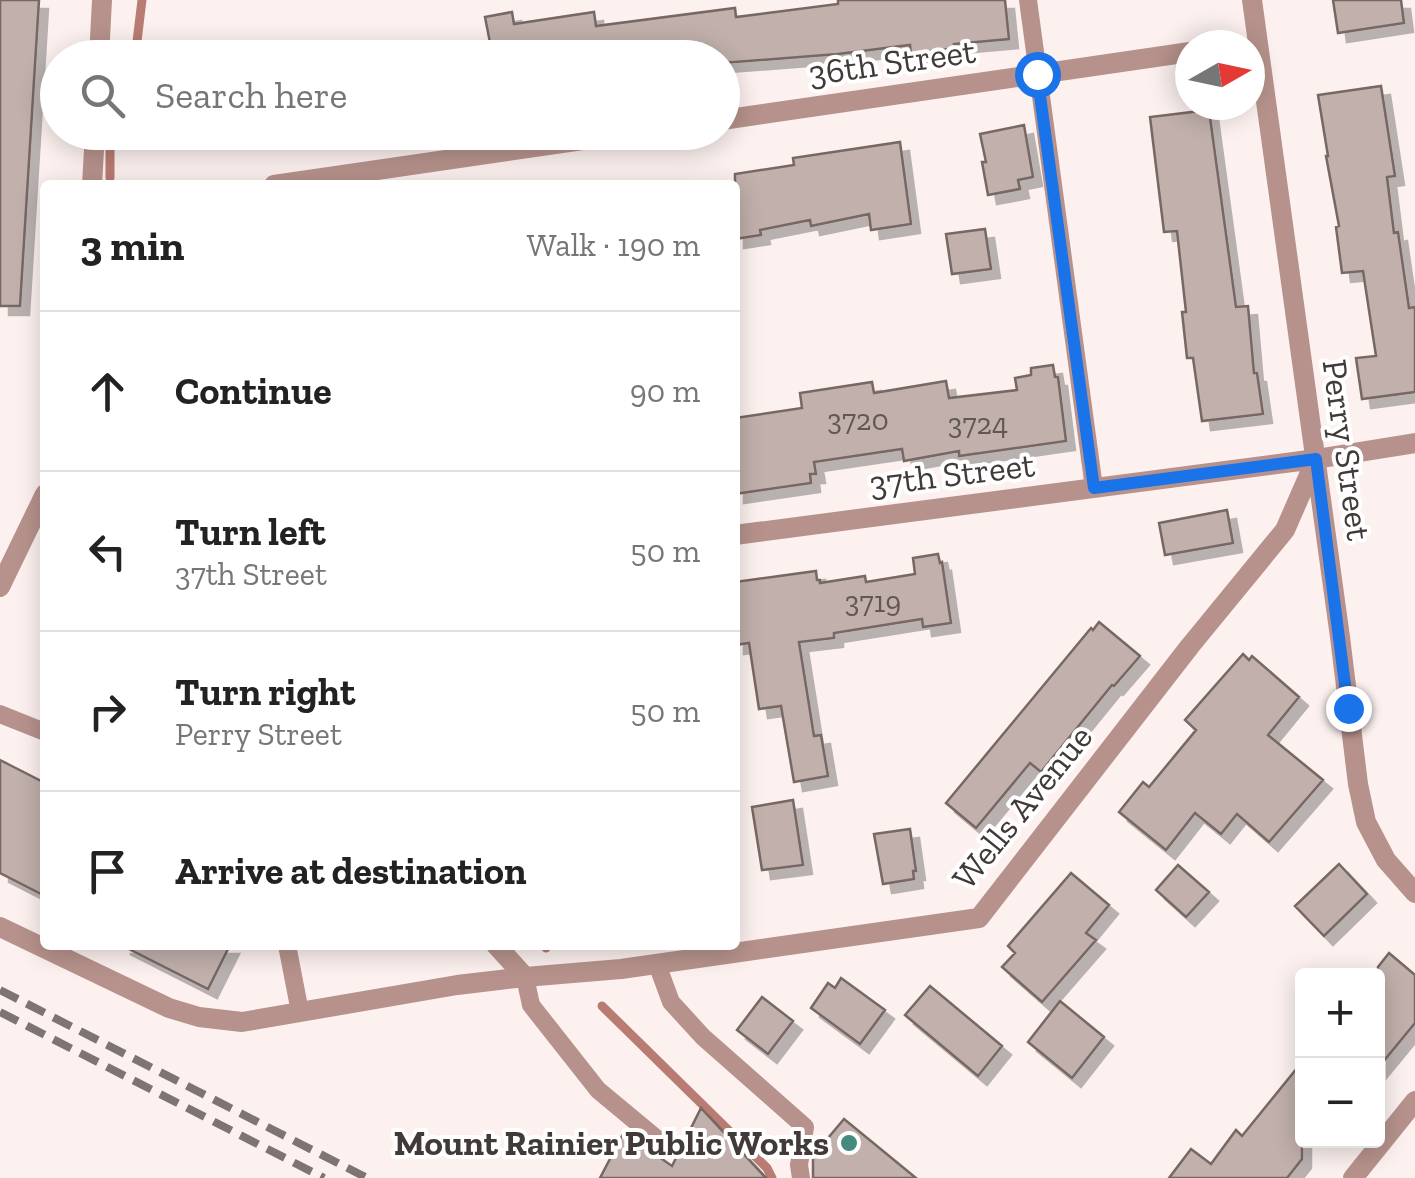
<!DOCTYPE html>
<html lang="en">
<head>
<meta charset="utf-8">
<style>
  body { margin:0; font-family:"Zilla Slab",serif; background:#f6f6f6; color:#222 }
  .controls { position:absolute; right:30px; bottom:30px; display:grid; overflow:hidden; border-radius:10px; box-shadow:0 5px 25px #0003 }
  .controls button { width:90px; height:90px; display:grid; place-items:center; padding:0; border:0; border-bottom:2px solid #e0e0e0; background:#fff; color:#222; font:50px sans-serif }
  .compass { position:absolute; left:1175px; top:30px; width:90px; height:90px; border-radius:50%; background:#fff; box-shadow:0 5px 25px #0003; rotate:81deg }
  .stop { position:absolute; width:30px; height:30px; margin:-22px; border:8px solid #1a73e8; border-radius:50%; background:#fff }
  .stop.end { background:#1a73e8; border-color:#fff; box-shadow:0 2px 10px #0008 }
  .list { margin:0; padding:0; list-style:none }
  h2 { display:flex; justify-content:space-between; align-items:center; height:130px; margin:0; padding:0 40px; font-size:42px }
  h2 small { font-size:32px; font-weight:400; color:#767676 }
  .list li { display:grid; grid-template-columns:65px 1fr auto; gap:30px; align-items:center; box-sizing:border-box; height:160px; padding:0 40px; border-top:2px solid #e0e0e0 }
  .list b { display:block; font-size:38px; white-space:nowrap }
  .list p { margin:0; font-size:32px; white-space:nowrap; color:#767676 }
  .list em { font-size:32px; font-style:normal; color:#767676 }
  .icon { flex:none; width:55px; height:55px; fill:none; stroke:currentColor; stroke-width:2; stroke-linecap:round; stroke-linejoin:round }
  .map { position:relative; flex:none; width:1415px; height:1178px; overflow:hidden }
  .search { position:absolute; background:#fff; box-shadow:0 5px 25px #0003; left:40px; top:40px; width:700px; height:110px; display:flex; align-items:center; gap:25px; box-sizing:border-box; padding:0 35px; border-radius:55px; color:#767676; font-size:38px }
  .panel { position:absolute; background:#fff; box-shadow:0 5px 25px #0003; left:40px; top:180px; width:700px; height:770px; border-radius:10px }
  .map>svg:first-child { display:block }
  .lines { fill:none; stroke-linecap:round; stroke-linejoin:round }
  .stream { stroke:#b97c72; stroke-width:9 }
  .building { fill:#c1b0ac; stroke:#776764; stroke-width:2.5; filter:url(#shadow) }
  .service { stroke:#b7928c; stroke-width:18 }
  .minor { stroke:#b7928c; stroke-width:20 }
  .rail { stroke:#7e7573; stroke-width:8; stroke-dasharray:20 10; stroke-linecap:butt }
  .route { stroke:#1a73e8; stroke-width:12 }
  .poi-dot { fill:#468a7d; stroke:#fff; stroke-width:4 }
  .labels { text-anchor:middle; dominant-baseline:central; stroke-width:8; stroke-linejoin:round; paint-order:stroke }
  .number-label { font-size:30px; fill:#615855 }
  .street-label { font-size:35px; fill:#413a38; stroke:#fff }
  .poi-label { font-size:35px; font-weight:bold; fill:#413a38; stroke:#fff; text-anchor:end }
</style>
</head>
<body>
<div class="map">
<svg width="1415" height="1178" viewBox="0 0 1415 1178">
  <defs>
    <filter id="shadow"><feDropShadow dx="9" dy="9" stdDeviation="0" flood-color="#0004"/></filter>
  </defs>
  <rect width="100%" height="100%" fill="#fcf1ef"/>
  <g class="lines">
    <path class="stream" d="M135,58l7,-58
      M110,178v-37l3,-9
      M544,945l2,3
      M602,1006l165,162 5,10"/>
  </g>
  <path class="building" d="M0,0h39l-19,306h-20z
    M838,0h167l4,39 -55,5 1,4 -44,7 -1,-10 -72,9 -116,9v-5h-229l-8,-41 27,-5 2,12 80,-12 2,14 139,-18 1,9 102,-13z
    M1333,0h68l3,23 -66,10z
    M1381,86l14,90 -8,1 7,56 4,-1 11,76 6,-1v85l-53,7 -6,-41 20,-2 -13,-85 -21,2 -6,-46 3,-1 -13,-70h2l-10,-61z
    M1209,110l27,197 12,-1 6,67h3l6,41 -61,7 -9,-63h-6l-5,-46h4l-9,-81 -13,1 -14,-115z
    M1024,125l9,52 -15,3 2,9 -32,6 -6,-33h4l-6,-28z
    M900,142l11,82 -40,6 -2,-16 -58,12 -1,-6 -50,10 1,5 -26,4v-65l59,-9 -1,-7z
    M985,229l6,40 -39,5 -6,-40z
    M1053,365l2,12h3l8,64 -107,15v-5l-55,10 -2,-12 -88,13 2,12h-6l1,9 -76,11v-76l67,-10 -2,-15 72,-11 2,11 72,-12 3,17 68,-8 -2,-12 16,-3v-7z
    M1227,510l6,33 -68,12 -6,-32z
    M938,554l2,9 2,-1 9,61 -28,4 -1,-8 -88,14v5l-35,4 15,94 7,-1 7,41 -34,6 -13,-76 -22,3 -10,-66 -14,2v-63l81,-11 1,9h3v3l45,-7 1,6 49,-8 -2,-16z
    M1099,622l41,34 -26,30 -2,-1 -71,87 -11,-9 -54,65 -30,-25 145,-175 2,2z
    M1243,654l6,6 3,-4 47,41 -31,38 55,45 -54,62 -32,-28 -16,20 -26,-21 -29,37 -47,-38 24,-30 6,5 47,-57 -11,-10z
    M0,760l45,23v113l-45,-23z
    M793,800l10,65 -41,5 -10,-63z
    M910,829l6,42h-3l1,8 -31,5 -9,-50z
    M1339,864l28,30 -43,42 -29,-30z
    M1178,865l31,27 -23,25 -30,-27z
    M1071,873l38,32 -23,28 10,7 -54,62 -40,-35 13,-14 -7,-7z
    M121,945h109l-22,44z
    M1389,953l26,22v48l-37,45v-101z
    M841,978l44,32 -25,34 -49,-36 17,-25 7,5z
    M930,986l72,60 -24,30 -73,-61z
    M762,997l31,24 -25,33 -31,-24z
    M1060,1001l44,36 -32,41 -44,-36z
    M1302,1062v97l-15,19h-118l22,-29 20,15 25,-34 6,6z
    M701,1108l65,70h-166l22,-42 5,3 2,-3 43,30z
    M844,1119l72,59h-103v-22z"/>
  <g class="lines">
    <path class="service" d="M1028,0l66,488
      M0,714l45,18
      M287,945l13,67
      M657,964l14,38 32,35 102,90 -6,38 2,13
      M525,977l6,28 67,85 59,49"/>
    <path class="minor" d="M1252,0l88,637 18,147 8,38 20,38 29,33
      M99,58l3,-58
      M722,120l468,-68
      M92,185l3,-53
      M274,185l364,-53
      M735,535l581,-76 99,-16
      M0,587l45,-93
      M0,927l169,81 30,9 43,5 215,-37 68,-8 96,-8 358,-51 211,-272 95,-116 31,-71
      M496,945l29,32
      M1353,1178l62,-77"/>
    <path class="rail" d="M0,990l367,188
      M0,1012l324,166"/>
  </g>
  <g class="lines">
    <path class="route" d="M1037,74l57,414 222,-29 32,249"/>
  </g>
  <circle class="poi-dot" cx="849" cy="1143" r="10"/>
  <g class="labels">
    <g class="number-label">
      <text x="858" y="420">3720</text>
      <text x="978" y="424">3724</text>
      <text x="873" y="602">3719</text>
    </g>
    <g class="street-label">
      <text transform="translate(892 62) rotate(-8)">36th Street</text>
      <text transform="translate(1347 450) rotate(82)">Perry Street</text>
      <text transform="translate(952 474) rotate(-7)">37th Street</text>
      <text transform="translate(1022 807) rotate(-51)">Wells Avenue</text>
    </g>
    <g class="poi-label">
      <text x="829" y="1143">Mount Rainier Public Works</text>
    </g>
  </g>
</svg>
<div class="controls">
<button>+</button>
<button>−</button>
</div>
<svg class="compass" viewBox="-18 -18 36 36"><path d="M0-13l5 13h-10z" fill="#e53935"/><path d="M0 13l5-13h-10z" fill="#767676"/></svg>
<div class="stop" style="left:1037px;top:74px"></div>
<div class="stop end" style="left:1348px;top:708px"></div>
<div class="search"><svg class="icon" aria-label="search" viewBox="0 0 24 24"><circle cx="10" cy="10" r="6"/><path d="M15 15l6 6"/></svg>Search here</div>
<section class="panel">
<h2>3 min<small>Walk · 190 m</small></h2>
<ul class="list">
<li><svg class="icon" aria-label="ahead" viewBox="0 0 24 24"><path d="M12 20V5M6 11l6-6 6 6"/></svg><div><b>Continue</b></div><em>90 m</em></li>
<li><svg class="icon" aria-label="left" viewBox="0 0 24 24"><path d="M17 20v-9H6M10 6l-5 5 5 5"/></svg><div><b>Turn left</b><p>37th Street</p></div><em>50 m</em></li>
<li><svg class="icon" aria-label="right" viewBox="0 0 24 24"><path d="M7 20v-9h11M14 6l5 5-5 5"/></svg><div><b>Turn right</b><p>Perry Street</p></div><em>50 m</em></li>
<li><svg class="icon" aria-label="arrive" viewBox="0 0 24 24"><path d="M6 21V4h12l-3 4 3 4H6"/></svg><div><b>Arrive at destination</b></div></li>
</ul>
</section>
</div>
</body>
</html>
